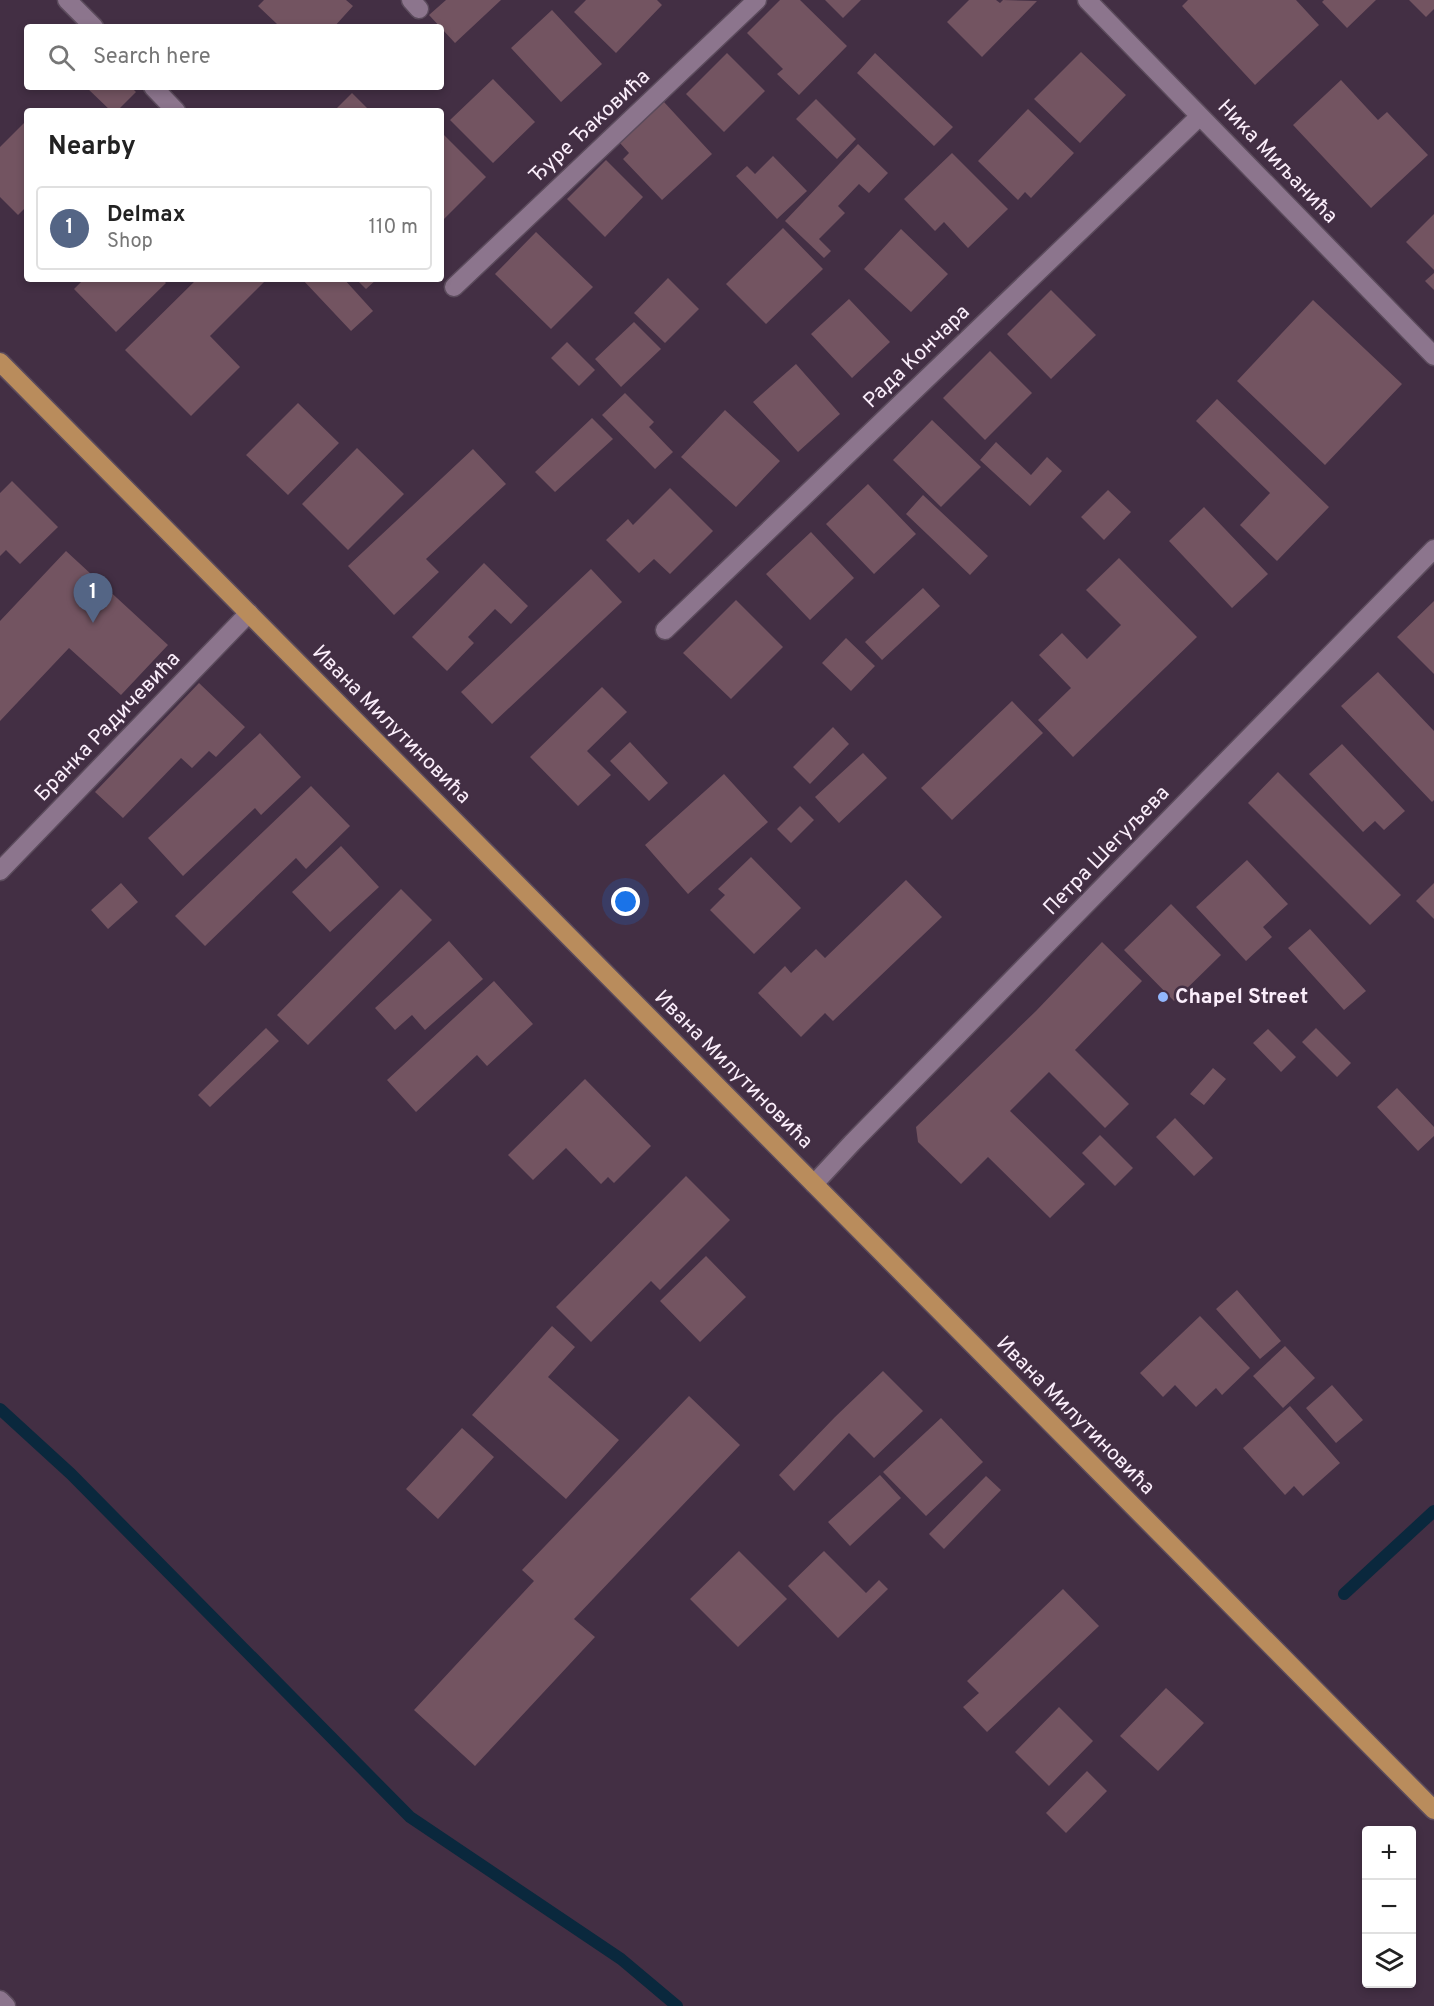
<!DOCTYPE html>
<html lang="en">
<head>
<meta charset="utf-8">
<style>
  body { margin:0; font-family:Overpass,sans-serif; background:#f6f6f6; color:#222 }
  .controls { position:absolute; right:18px; bottom:18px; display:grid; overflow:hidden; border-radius:6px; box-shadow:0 3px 9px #0003 }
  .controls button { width:54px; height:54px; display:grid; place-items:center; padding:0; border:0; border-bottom:2px solid #e0e0e0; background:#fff; color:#222; font:30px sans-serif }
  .you { position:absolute; left:626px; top:902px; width:21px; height:21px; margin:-15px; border:4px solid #fff; border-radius:50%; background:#1a73e8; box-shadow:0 0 0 9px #1a73e833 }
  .badge { display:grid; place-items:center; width:39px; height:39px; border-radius:50%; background:#546585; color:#fff; font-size:20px; font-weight:700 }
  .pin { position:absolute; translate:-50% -50px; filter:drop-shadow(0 2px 3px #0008) }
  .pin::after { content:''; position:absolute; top:32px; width:21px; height:18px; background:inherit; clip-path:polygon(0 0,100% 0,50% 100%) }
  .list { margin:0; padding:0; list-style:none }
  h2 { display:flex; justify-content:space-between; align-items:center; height:78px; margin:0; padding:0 24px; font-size:26px }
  h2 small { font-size:20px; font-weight:400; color:#767676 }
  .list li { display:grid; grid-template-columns:39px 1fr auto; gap:18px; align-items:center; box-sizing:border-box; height:84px; margin:0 12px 12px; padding:0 12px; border:2px solid #e0e0e0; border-radius:6px }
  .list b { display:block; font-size:22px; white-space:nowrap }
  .list p { margin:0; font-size:20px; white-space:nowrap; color:#767676 }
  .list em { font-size:20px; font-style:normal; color:#767676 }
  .icon { flex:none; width:33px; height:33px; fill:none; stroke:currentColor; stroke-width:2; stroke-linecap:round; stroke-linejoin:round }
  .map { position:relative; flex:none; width:1434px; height:2006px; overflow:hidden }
  .search { position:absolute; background:#fff; box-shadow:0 3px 9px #0003; left:24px; top:24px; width:420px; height:66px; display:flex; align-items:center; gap:15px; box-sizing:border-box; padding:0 21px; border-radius:6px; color:#767676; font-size:22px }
  .panel { position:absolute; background:#fff; box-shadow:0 3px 9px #0003; left:24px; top:108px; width:420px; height:174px; border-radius:6px }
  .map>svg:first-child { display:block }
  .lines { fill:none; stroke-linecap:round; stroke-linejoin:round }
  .stream { stroke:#0a283d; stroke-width:12 }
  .building { fill:#735461 }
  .street-casing { stroke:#5b4b5c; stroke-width:21 }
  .primary-casing { stroke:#5b4b5c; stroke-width:21 }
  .street { stroke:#8c758d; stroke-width:18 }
  .primary { stroke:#b98c5c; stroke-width:18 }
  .poi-dot { fill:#92b7fd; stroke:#432f44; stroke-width:2 }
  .labels { text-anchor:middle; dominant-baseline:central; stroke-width:5; stroke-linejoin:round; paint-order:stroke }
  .street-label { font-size:21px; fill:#fbeefb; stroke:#432f44 }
  .poi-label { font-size:21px; font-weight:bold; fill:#fbeefb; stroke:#432f44; text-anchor:start }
</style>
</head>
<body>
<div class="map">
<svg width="1434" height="2006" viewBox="0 0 1434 2006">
  <rect width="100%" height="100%" fill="#432f44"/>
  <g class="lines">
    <path class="stream" d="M0,1409l71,65 339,343 211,142 56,47
      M1344,1594l90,-83"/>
  </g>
  <path class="building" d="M264,0h82l7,6 -19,21h-60l3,-3 -19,-18z
    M446,0h55l-46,43 -26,-28z
    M586,0h71l5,5 -46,48 -42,-41z
    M780,0h20l47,46 -48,49 -22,-21 6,-5 -36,-36z
    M825,0h36l-18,18z
    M969,0h27l4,3 3,-3 34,1 -55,56 -35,-35z
    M1188,0h108l23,25 -64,60 -73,-79z
    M1324,0h52l-29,28 -25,-26z
    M1409,0h25v9l-8,8z
    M552,10l50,54 -41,38 -50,-54z
    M1081,52l45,43 -46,48 -46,-44z
    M727,53l38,38 -41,41 -38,-38z
    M875,53l78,74 -19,19 -77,-73z
    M493,79l42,43 -42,41 -43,-43z
    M1341,80l37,40 9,-8 41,43 -57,53 -78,-83z
    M86,87h45l5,5 -19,19h-6z
    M352,93l18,18h-36z
    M816,99l40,40 -19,20 -41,-40z
    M664,102l48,52 -50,46 -39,-41 6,-6 -9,-10z
    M1028,109l46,44 -43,45 -6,-6 -7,8 -40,-39z
    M27,120v86l-9,9 -18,-18v-50z
    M441,132l45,45 -45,45z
    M858,144l30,29 -19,20 -10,-9 -21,22 7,7 -26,26 12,12 -7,7 -39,-37z
    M952,153l56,56 -40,39 -24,-26 -9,9 -31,-32z
    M773,156l34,35 -30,28 -41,-43 11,-10 8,8z
    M606,160l37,37 -38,40 -38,-38z
    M1434,214v56l-28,-28z
    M783,228l40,41 -57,55 -40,-40z
    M901,229l47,45 -37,38 -47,-43z
    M536,232l57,55 -42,42 -56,-55z
    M1434,273v17l-9,-9z
    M668,278l31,31 -34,34 -31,-30z
    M84,279h78l4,4 -50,49 -42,-43z
    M197,279h70l-57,57 30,31 -49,49 -66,-66z
    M302,279h42l29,32 -22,20z
    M356,279h21l-11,10z
    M1051,290l45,45 -45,44 -44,-45z
    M849,299l41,43 -38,36 -41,-44z
    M1313,300l89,84 -77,81 -88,-84z
    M634,322l27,27 -40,38 -26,-28z
    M567,342l28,28 -16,16 -28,-28z
    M990,351l42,42 -47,47 -42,-42z
    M796,364l44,50 -42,38 -45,-50z
    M625,393l29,29 -5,5 24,25 -18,17 -53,-54z
    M1217,399l112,108 -52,54 -37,-36 30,-32 -74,-72z
    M298,403l41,40 -51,52 -42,-40z
    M725,410l55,51 -44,46 -55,-50z
    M592,418l21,21 -58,53 -20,-20z
    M932,420l49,47 -40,40 -48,-47z
    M996,442l35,33 16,-18 15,14 -32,35 -50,-46z
    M357,448l47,46 -56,56 -46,-46z
    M473,449l33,35 -80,75 13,13 -45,43 -46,-49z
    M12,481l46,46 -38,37 -14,-14 -6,6v-63z
    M868,484l48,50 -42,40 -48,-50z
    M670,488l43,43 -43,43 -16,-15 -15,14 -33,-33 22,-21 5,6z
    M1108,490l23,22 -27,28 -23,-23z
    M923,495l65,61 -18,19 -64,-61z
    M1204,507l64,67 -36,34 -63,-67z
    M811,532l43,46 -44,42 -44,-46z
    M66,551l102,94 -47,50 -52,-47 -69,73v-100z
    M1119,558l78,79 -124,120 -35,-37 33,-32 -32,-33 23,-22 25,26 34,-34 -35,-35z
    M484,563l44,43 -17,18 -16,-15 -27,28 6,6 -27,28 -35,-34z
    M591,569l31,33 -130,122 -31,-32z
    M923,588l17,18 -58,54 -17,-18z
    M736,600l47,47 -52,52 -48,-46z
    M1434,601v73l-37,-37z
    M846,638l29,28 -24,25 -29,-28z
    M1378,672l56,59v69l-2,2 -91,-96z
    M199,683l46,44 -29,30 -7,-6 -17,17 -11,-10 -58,60 -28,-26z
    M602,687l25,25 -40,39 24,24 -33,31 -48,-49z
    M1012,701l31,32 -91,87 -31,-32z
    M833,727l16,17 -39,40 -17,-17z
    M260,733l41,44 -40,38 -6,-7 -72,68 -35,-38z
    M630,742l38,41 -19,18 -39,-40z
    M1342,744l63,67 -21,19 -9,-9 -12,11 -54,-58z
    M863,753l24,25 -48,45 -24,-26z
    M1278,772l123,123 -31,30 -122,-122z
    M724,774l44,48 -80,72 -43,-49z
    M311,786l39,40 -44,43 -10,-11 -91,88 -30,-30z
    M800,806l14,14 -23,23 -14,-14z
    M341,846l38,41 -49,45 -38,-40z
    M751,857l50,51 -47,46 -44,-44 15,-15 -7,-6z
    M1247,860l41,44 -25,23 9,10 -26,24 -50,-54z
    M906,880l36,37 -109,104 -8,-8 -24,24 -43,-44 27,-27 6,7 25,-24 9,9z
    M121,883l17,19 -30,27 -17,-19z
    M1434,883v36l-18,-18z
    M401,889l31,31 -124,125 -31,-30z
    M1171,904l50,51 -47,46 -50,-51z
    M1310,929l56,62 -22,19 -56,-62z
    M449,941l34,38 -58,51 -13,-15 -17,15 -20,-22z
    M1102,942l40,39 -67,69 54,54 -24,24 -56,-56 -39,39 75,73 -35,34 -62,-61 -27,27 -43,-42 -2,-15 120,-116z
    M494,981l39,43 -46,42 -10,-11 -61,57 -29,-32z
    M266,1028l13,13 -69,66 -12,-12z
    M1316,1028l35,35 -14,14 -35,-35z
    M1268,1029l28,28 -15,15 -28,-29z
    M1213,1068l13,11 -22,26 -14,-11z
    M585,1079l66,67 -37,37 -6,-6 -7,7 -35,-36 -33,32 -25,-25z
    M1397,1088l37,39v9l-16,15 -41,-44z
    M1175,1118l38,40 -19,18 -38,-39z
    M1100,1135l33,33 -18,18 -33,-33z
    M686,1176l44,44 -70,70 -9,-9 -60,61 -35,-35z
    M706,1256l40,41 -46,45 -40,-41z
    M1237,1290l44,51 -21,18 -44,-50z
    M1200,1316l50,52 -28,27 -6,-7 -20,19 -21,-22 -12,12 -23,-24z
    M552,1326l23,21 -27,30 71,63 -53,59 -94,-84z
    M1285,1346l30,32 -32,30 -30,-32z
    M883,1371l40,40 -49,47 -25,-25 -55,58 -15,-16 56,-58z
    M1332,1385l31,35 -27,23 -30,-35z
    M689,1396l51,49 -166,174 21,18 -120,129 -61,-56 120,-129 -12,-11z
    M1290,1406l50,57 -37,33 -9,-10 -9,9 -42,-47z
    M941,1418l42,44 -57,54 -43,-44z
    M462,1428l32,29 -56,62 -32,-30z
    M880,1475l21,23 -51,48 -22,-24z
    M986,1476l15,14 -57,59 -15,-15z
    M739,1551l48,48 -49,48 -48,-48z
    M824,1551l42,42 13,-13 9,9 -50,49 -50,-52z
    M1063,1589l36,37 -112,106 -24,-25 16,-14 -12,-12z
    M1166,1688l38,35 -46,48 -38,-35z
    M1059,1707l34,34 -44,45 -34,-34z
    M1087,1771l20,20 -41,42 -20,-20z"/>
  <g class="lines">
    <defs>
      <path id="street" d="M67,0l27,27
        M411,0l8,9
        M1087,0l347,356
        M153,87l23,24
        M454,287l303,-287
        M665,630l535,-514
        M0,871l249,-258
        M814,1184l38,-41 582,-594
        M0,2000l6,6"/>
      <path id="primary" d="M0,362l1434,1448"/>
    </defs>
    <use href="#street" class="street-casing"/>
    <use href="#primary" class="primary-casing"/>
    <use href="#street" class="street"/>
    <use href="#primary" class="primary"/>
  </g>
  <circle class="poi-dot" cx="1163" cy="997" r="6"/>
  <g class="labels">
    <g class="street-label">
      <text transform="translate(590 127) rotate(-43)">Ђуре Ђаковића</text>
      <text transform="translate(1277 162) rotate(46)">Ника Миљанића</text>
      <text transform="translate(917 357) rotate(-44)">Рада Кончара</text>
      <text transform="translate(391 725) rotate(45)">Ивана Милутиновића</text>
      <text transform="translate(108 727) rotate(-46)">Бранка Радичевића</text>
      <text transform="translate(1107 851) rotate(-46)">Петра Шегуљева</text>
      <text transform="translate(733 1070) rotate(45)">Ивана Милутиновића</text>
      <text transform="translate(1075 1416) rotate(45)">Ивана Милутиновића</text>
    </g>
    <g class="poi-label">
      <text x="1175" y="997">Chapel Street</text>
    </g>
  </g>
</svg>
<div class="controls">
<button>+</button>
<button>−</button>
<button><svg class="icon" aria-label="layers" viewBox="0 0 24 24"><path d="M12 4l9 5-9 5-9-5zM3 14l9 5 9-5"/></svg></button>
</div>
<div class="you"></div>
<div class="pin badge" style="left:93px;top:623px">1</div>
<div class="search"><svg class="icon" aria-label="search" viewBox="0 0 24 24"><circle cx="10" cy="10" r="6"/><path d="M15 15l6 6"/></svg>Search here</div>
<section class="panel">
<h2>Nearby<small></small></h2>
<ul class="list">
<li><span class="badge">1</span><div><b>Delmax</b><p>Shop</p></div><em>110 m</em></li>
</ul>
</section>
</div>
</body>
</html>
